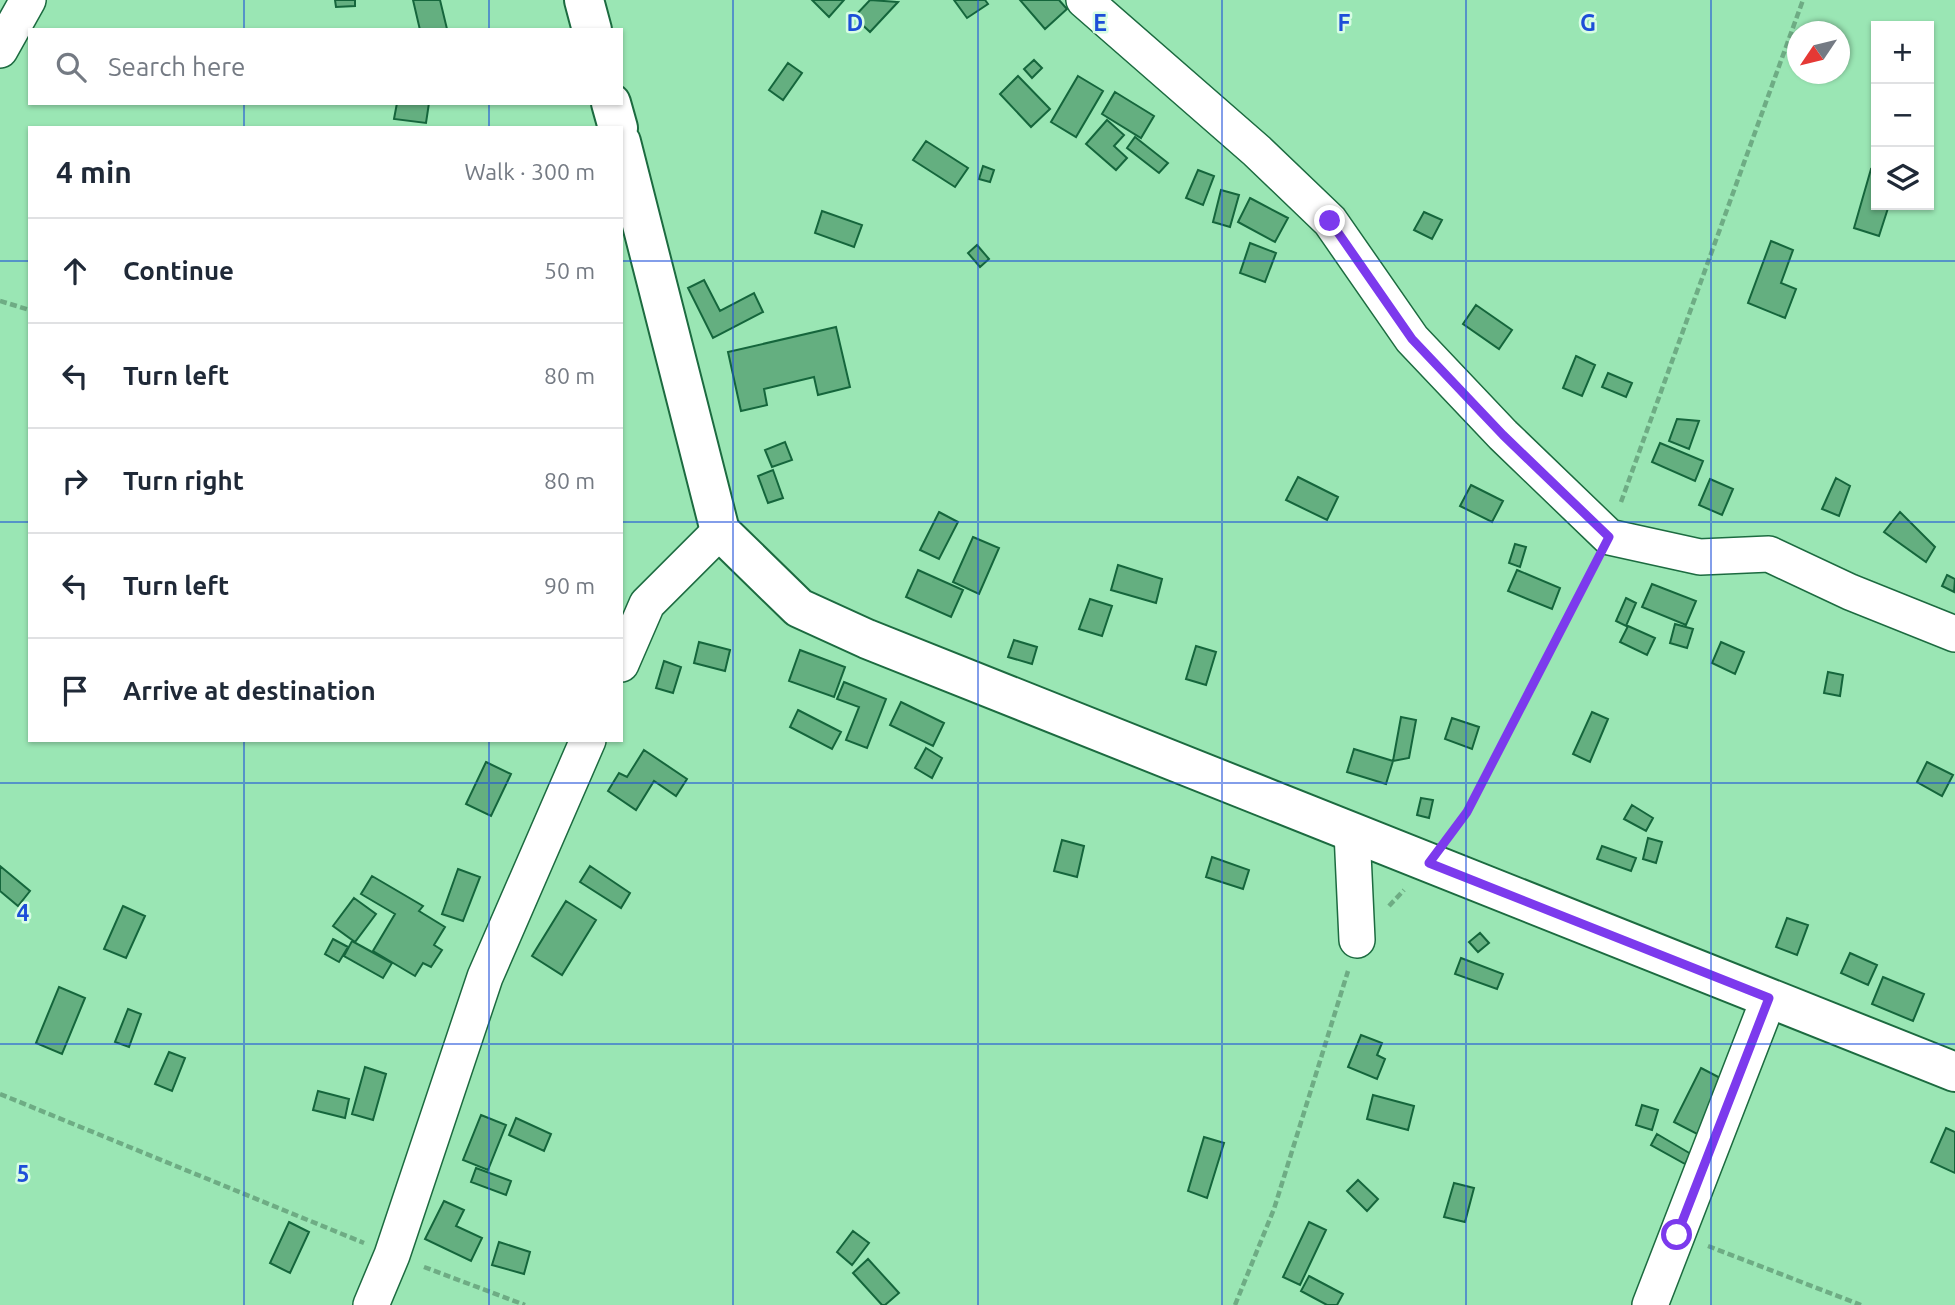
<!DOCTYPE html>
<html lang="en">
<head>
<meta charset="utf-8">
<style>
  body { margin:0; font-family:Ubuntu,sans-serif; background:#f2f2f3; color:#1f2937 }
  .controls { position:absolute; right:21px; top:21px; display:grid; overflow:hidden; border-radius:0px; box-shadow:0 2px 5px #0004 }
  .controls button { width:63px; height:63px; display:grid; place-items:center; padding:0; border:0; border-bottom:2px solid #e0e1e3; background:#fff; color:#1f2937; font:35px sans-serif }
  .compass { position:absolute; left:1787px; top:21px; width:63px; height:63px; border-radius:50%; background:#fff; box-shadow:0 2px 5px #0004; rotate:235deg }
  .stop { position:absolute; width:21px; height:21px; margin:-16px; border:5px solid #7c3aed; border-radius:50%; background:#fff }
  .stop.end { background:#7c3aed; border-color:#fff; box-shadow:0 2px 7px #0008 }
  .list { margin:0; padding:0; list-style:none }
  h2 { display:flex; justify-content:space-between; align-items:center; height:91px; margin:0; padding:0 28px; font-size:30px }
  h2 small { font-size:23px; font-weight:400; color:#747a83 }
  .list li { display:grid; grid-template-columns:46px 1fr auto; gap:21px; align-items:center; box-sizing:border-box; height:105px; padding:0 28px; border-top:2px solid #e0e1e3 }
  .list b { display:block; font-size:26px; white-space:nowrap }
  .list em { font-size:23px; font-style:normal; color:#747a83 }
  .icon { flex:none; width:38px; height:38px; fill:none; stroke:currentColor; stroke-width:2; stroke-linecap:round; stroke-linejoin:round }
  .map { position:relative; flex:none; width:1955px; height:1305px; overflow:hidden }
  .search { position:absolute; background:#fff; box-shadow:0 2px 5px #0004; left:28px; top:28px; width:595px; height:77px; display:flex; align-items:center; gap:18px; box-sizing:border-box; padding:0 24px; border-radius:0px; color:#747a83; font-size:26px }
  .panel { position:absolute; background:#fff; box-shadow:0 2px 5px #0004; left:28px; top:126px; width:595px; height:616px; border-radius:0px }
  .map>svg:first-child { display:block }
  .building { fill:#64af80; stroke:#15663c; stroke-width:2 }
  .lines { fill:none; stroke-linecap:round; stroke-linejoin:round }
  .street-casing { stroke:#1c6b40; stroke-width:38 }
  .secondary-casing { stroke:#1c6b40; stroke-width:42 }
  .path { stroke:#6eac84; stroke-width:4.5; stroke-dasharray:7 3.5; stroke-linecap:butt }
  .street { stroke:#fff; stroke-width:35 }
  .secondary { stroke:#fff; stroke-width:38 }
  .route { stroke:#7c3aed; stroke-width:9 }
  .grid { fill:none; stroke:#1d4ed8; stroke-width:2; stroke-opacity:0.55 }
  .grid-label { font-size:23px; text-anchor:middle; font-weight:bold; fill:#1d4ed8; stroke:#d8fde4; stroke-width:5; stroke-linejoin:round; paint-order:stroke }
</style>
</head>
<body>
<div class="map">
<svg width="1955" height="1305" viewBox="0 0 1955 1305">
  <rect width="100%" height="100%" fill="#9ae6b4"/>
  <path class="building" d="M335,0h20v6l-19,1z
    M413,0h27l7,29 -27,1z
    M812,0h32l-15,17z
    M870,0l28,2 -28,30 -16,-15z
    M954,0h31l3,4 -21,14z
    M1020,0h39l8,9 -22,20z
    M1034,60l8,8 -10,10 -8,-9z
    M788,63l14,10 -19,27 -14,-10z
    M1018,76l32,33 -19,18 -31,-33z
    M1078,76l25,15 -27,46 -25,-15z
    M1115,92l39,24 -13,22 -39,-24z
    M397,103h32l-3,20 -32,-4z
    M1107,120l17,15 -10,11 13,12 -11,12 -30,-26z
    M1135,137l33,26 -9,10 -32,-25z
    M926,141l42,27 -13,19 -42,-27z
    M983,166l11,4 -4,12 -11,-3z
    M1871,169l5,2v34h13l-10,31 -25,-8z
    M1198,170l16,6 -11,29 -17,-7z
    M1221,190l18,5 -9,32 -17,-5z
    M1250,198l38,20 -13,24 -37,-20z
    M822,211l40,14 -8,22 -39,-14z
    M1424,212l18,8 -10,19 -18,-9z
    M1771,241l22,9 -12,33 15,6 -11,29 -37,-15z
    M1250,243l26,10 -11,29 -25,-9z
    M977,245l12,14 -9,8 -12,-14z
    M704,280l16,31 34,-18 9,19 -50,26 -25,-50z
    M1476,305l36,25 -13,19 -36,-25z
    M836,327l14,60 -32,8 -4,-18 -50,12 3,16 -26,6 -13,-59z
    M1576,356l19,9 -13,31 -19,-8z
    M1608,373l24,10 -6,14 -24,-10z
    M1677,419l22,2 -10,28 -20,-8z
    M785,442l7,18 -20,7 -7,-17z
    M1660,443l43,18 -8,20 -43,-19z
    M773,470l10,28 -15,5 -10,-27z
    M1298,477l40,20 -11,23 -41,-20z
    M1836,478l14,8 -11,30 -17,-7z
    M1710,479l23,10 -11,26 -23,-10z
    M1471,485l32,16 -11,21 -32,-16z
    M939,512l19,10 -19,37 -19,-9z
    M1900,512l35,35 -9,15 -42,-30z
    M973,537l26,11 -20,46 -26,-12z
    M1515,544l11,3 -6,20 -11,-4z
    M1118,565l44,14 -6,24 -45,-13z
    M918,570l45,20 -12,27 -45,-20z
    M1517,570l43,18 -8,21 -44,-18z
    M1947,575l8,4 -1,13 -12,-6z
    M1652,584l44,17 -10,24 -44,-18z
    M1626,598l10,5 -10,23 -10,-5z
    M1090,599l22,7 -10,30 -23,-7z
    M1675,624l18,5 -6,19 -17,-5z
    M1628,626l27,12 -8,17 -27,-13z
    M1014,640l23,7 -5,17 -24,-7z
    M699,642l31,8 -5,21 -31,-8z
    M1721,642l23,10 -9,22 -23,-11z
    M1196,646l20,6 -10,33 -20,-6z
    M800,650l45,17 -11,30 -45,-16z
    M664,661l17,6 -8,26 -17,-5z
    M1828,672l15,3 -3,21 -16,-3z
    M844,682l42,17 -19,49 -21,-8 13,-33 -22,-8z
    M901,702l43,21 -11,23 -43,-21z
    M798,710l43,22 -9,17 -42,-22z
    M1592,712l16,7 -18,43 -17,-8z
    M1401,717l15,3 -7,38 -16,3z
    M1452,718l27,9 -7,22 -27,-10z
    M926,748l16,10 -10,20 -17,-10z
    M1354,749l39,12 -7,23 -39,-12z
    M644,750l43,29 -11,17 -22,-15 -18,29 -28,-19 11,-18 8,4z
    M486,762l25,12 -20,42 -25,-12z
    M1927,762l26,13 -11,21 -25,-14z
    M1421,798l12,2 -4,18 -12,-3z
    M1632,805l21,13 -7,13 -22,-12z
    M1648,838l14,4 -6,21 -13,-4z
    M1062,840l22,6 -7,31 -23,-6z
    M1602,846l34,12 -5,13 -34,-12z
    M1212,857l37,13 -6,19 -37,-12z
    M0,866l30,25 -12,15 -18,-15z
    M590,866l40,27 -9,15 -41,-26z
    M458,869l22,8 -17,44 -21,-7z
    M372,876l51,30 -4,5 26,16 -11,18 8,5 -11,17 -8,-4 -8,13 -42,-25 22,-37 -34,-20z
    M354,898l22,16 -21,28 -22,-16z
    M566,901l30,19 -34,55 -30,-19z
    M123,906l22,10 -19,42 -22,-9z
    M1787,918l21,7 -11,30 -21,-8z
    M1480,933l9,10 -11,9 -9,-10z
    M333,939l15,8 -9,15 -14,-8z
    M352,941l40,22 -9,15 -39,-22z
    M1850,953l27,12 -9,20 -27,-12z
    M1461,958l42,16 -6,15 -42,-15z
    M1883,977l41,17 -11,27 -41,-17z
    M59,987l26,11 -23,56 -26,-11z
    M128,1009l13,5 -12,33 -14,-5z
    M1361,1035l21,8 -5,12 8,4 -8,20 -29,-12z
    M169,1052l16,6 -13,33 -17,-7z
    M365,1067l21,7 -13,46 -21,-6z
    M1701,1068l25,13 -27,54 -25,-13z
    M318,1091l31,8 -4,19 -32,-8z
    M1373,1095l41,11 -6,24 -41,-11z
    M1642,1105l16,5 -6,20 -16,-5z
    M481,1115l25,10 -18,45 -25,-10z
    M516,1118l35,16 -7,17 -35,-16z
    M1946,1128l9,4v41l-24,-11z
    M1657,1134l34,20 -6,10 -34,-19z
    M1204,1137l20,6 -17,55 -19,-7z
    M476,1168l35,13 -5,14 -35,-13z
    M1358,1180l20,19 -11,12 -20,-20z
    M1454,1183l20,5 -9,34 -21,-5z
    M444,1201l20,9 -8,16 26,12 -11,23 -46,-22z
    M289,1222l20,10 -19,41 -20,-10z
    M1309,1222l17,8 -26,55 -17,-8z
    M853,1231l16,12 -17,22 -15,-13z
    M499,1242l31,10 -6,22 -32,-9z
    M868,1259l31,34 -14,12h-3l-29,-32z
    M1309,1276l34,18 -6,11h-10l-26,-14z"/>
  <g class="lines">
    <defs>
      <path id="street" d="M1084,0l173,151 73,70 82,118 91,96 106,102 91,20 69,-3 81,38 105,42
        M0,50l28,-50
        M621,664l26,-60 73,-73
        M1352,832l5,108
        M371,1305l21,-50 93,-278 103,-237
        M1650,1305l119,-307"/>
      <path id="secondary" d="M584,0l8,30
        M611,103l7,25
        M621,142l99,389 79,77 68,31 1088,433"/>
    </defs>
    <use href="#street" class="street-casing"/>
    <use href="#secondary" class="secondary-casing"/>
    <path class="path" d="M0,301l30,9
      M1621,502l182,-502
      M1450,835l17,-23 128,-247
      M1389,906l15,-16
      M0,1094l364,149
      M1708,1246l153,59
      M424,1267l101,38
      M1235,1305l39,-96 74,-238"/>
    <use href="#street" class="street"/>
    <use href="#secondary" class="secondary"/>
  </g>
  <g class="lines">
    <path class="route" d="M1330,221l82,118 91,96 106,102 -142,275 -38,51 340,135 -92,237"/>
  </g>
  <path class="grid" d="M244,0v30M489,0v30M733,0v1305M978,0v1305M1222,0v1305M1466,0v1305M1711,0v1305M244,103v25M489,103v25M0,261h30M621,261h1334M0,522h30M621,522h1334M244,740v565M489,740v565M0,783h1955M0,1044h1955"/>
  <g class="grid-label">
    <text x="855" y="31">D</text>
    <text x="1100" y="31">E</text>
    <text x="1344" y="31">F</text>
    <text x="1588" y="31">G</text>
    <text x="23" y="921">4</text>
    <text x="23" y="1182">5</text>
  </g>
</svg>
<div class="controls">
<button>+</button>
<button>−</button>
<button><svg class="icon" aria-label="layers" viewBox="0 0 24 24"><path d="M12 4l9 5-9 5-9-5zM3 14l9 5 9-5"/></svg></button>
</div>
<svg class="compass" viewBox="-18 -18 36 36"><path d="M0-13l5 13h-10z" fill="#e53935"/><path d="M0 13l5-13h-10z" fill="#747a83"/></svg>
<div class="stop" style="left:1677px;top:1235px"></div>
<div class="stop end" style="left:1330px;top:221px"></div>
<div class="search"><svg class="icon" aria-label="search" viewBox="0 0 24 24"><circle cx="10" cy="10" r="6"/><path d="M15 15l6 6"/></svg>Search here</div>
<section class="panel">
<h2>4 min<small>Walk · 300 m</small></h2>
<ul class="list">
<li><svg class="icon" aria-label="ahead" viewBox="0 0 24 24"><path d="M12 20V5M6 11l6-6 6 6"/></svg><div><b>Continue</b></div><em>50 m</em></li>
<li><svg class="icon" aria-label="left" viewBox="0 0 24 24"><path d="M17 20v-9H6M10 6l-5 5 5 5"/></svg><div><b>Turn left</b></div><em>80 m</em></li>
<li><svg class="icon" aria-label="right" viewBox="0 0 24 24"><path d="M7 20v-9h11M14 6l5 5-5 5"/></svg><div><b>Turn right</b></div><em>80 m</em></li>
<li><svg class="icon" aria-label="left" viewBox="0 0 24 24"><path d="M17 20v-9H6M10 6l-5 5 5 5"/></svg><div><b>Turn left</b></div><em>90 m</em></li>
<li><svg class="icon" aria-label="arrive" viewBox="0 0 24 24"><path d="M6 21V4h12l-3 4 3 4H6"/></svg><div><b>Arrive at destination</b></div></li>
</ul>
</section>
</div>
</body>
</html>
